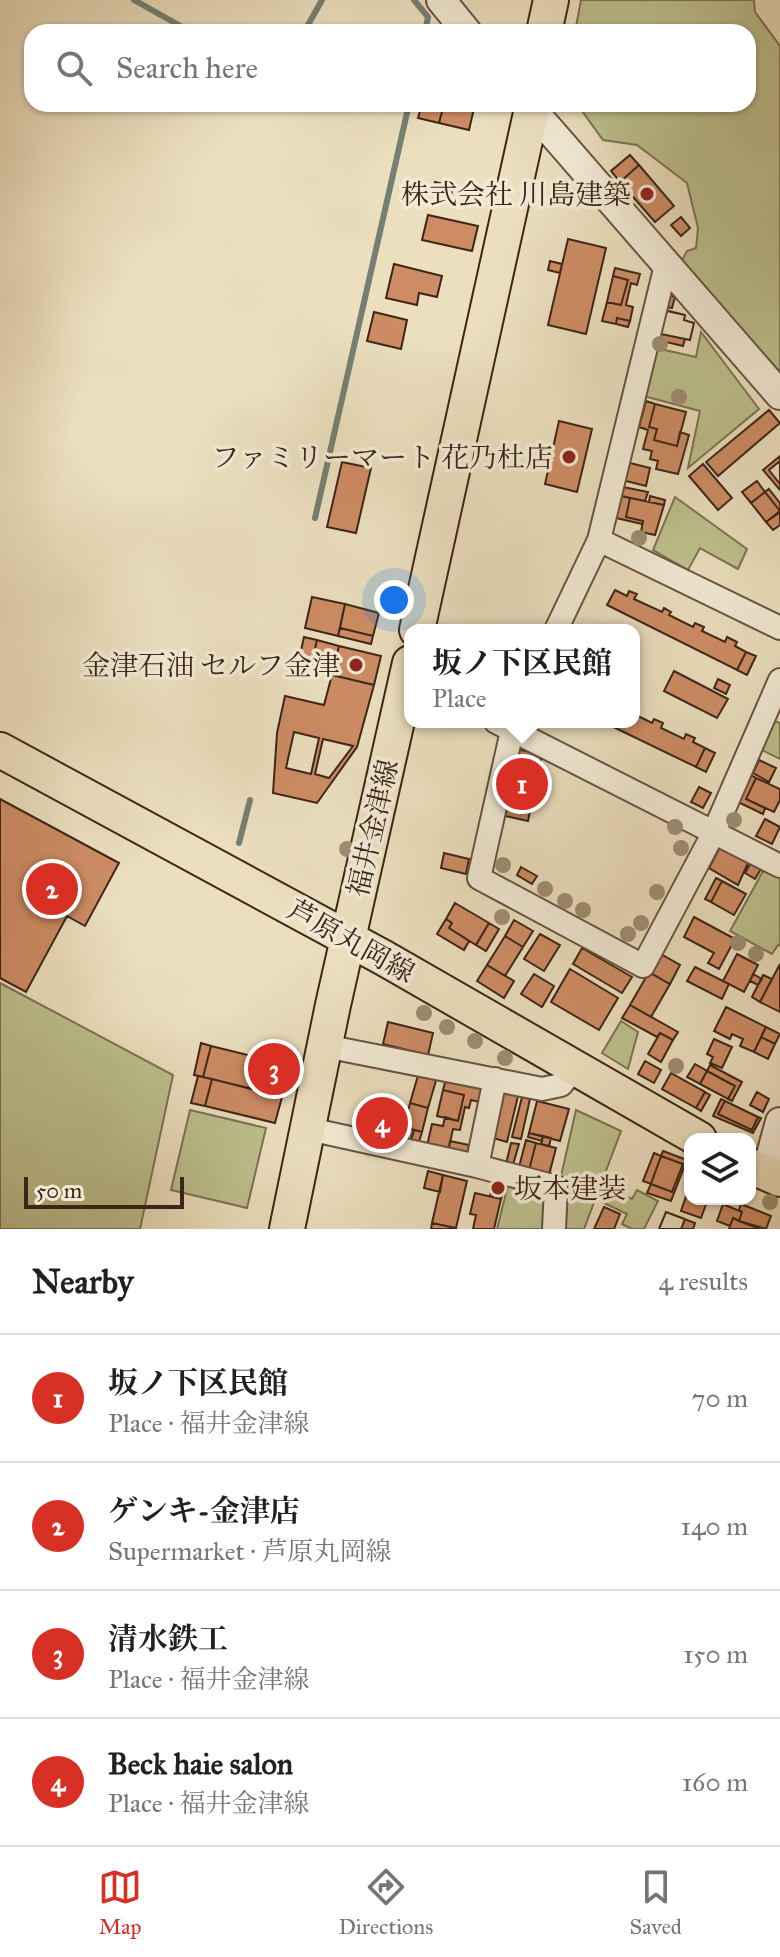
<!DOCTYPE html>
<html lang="en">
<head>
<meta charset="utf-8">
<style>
  body { margin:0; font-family:"IM FELL Great Primer","Noto Serif JP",serif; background:#f6f6f6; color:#202124 }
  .controls { position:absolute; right:24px; bottom:24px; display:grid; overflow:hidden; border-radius:16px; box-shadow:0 2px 6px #0004 }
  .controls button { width:72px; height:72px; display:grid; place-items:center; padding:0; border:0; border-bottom:2px solid #e0e0e0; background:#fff; color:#202124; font:40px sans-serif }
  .scale { position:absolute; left:24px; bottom:20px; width:160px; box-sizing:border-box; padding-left:8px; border:4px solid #3d2518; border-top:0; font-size:22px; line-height:28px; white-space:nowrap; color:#3d2518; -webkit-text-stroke:6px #f2ead5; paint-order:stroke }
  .you { position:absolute; left:394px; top:600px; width:28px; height:28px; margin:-20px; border:6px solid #fff; border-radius:50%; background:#1a73e8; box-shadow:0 0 0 12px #1a73e833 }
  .badge { display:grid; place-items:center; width:52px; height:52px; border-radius:50%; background:#d93025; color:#fff; font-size:26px; font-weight:700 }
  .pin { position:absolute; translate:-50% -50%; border:4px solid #fff; box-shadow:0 2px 8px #0006 }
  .popup { position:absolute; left:404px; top:624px; width:236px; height:104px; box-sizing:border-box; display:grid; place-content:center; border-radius:16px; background:#fff; filter:drop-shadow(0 2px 6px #0005); font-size:26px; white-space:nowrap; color:#757577 }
  .popup b { font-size:30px; color:#202124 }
  .popup::after { content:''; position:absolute; left:50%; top:100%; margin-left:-16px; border:16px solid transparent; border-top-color:#fff }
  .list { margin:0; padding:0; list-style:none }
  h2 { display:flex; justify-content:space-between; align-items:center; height:104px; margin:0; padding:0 32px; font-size:34px }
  h2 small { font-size:26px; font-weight:400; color:#757577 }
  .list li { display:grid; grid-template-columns:52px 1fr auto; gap:24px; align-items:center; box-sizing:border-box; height:128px; padding:0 32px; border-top:2px solid #e0e0e0 }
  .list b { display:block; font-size:30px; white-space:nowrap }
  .list p { margin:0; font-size:26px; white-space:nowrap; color:#757577 }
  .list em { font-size:26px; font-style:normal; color:#757577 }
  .icon { flex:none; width:44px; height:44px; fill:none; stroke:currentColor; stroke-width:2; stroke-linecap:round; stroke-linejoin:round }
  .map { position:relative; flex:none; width:780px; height:1229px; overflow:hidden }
  .search { position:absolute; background:#fff; box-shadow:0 2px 6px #0004; left:24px; right:24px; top:24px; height:88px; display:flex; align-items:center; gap:20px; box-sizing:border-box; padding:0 28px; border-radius:24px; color:#757577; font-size:30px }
  .sheet { height:616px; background:#fff }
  nav { display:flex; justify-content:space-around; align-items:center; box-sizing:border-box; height:112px; border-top:2px solid #e0e0e0; background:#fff; font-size:22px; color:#757577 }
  nav a { display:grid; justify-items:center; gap:4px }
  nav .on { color:#d93025 }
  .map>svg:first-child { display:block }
  .green { fill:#bdc08e; stroke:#7d7253; stroke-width:2 }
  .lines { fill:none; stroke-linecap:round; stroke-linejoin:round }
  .stream { stroke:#748073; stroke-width:6 }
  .building { fill:#cd8c64; stroke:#3d2518; stroke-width:2; fill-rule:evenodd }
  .minor-casing { stroke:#685442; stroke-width:26 }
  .tertiary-casing { stroke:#685442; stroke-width:32 }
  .primary-casing { stroke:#3d2518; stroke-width:38 }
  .minor { stroke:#f2ead5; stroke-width:22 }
  .tertiary { stroke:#f2ead5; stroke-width:28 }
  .primary { stroke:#ebdfbe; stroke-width:34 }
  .tree { fill:#9d8e73 }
  .poi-dot { fill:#8f2418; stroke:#f2ead5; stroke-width:3 }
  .labels { text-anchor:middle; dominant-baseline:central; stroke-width:7; stroke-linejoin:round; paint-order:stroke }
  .poi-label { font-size:28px; fill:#3d2518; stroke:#f2ead5; text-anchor:end }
  .street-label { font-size:28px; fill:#3d2518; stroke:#f2ead5 }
</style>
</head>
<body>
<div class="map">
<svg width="780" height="1229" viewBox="0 0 780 1229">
  <rect width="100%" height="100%" fill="#ebdfbe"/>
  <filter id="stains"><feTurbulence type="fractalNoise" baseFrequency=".0025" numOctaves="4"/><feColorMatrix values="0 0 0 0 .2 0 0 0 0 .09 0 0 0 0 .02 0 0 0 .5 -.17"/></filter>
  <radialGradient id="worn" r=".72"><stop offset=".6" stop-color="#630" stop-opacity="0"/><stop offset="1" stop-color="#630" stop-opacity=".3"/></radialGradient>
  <path class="green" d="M581,0h173l1,12 25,34v330l-99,-114 6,-11 9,-3 2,-20 -11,-45 -50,-38 -34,-5 -26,-36h171v-72h-173z
    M701,332l58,77 -71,59 12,-57 -60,-16 11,-48 45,10z
    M675,497l72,52 -9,20 -38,-21 -12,22 -35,-20z
    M771,720l9,3v36l-22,-11z
    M767,864l13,7v75l-2,-1 -6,9 -42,-23z
    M0,983l173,92 -33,154h-140z
    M621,1021l17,11 -10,37 -26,-16z
    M190,1110l76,18 -19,80 -76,-18z
    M576,1110l45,21 -37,98h-24l1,-53z
    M509,1181l29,7 9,16 -2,25h-48z
    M611,1189l21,10 5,-9 21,11 -14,28h-12l-10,-5 5,-10 -23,-11z"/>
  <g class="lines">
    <path class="stream" d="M134,0l57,32
      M414,0l14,17 -3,15
      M304,32l18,-32
      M315,518l94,-414
      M239,843l11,-43"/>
  </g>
  <path class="building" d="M422,104h22l-5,19 -21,-5z
    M444,104h31l-6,26 -30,-7z
    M630,155l9,10 -19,17 -9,-11z
    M639,165l35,41 -19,16 -35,-40z
    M435,182l18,4 -3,13 -18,-4z
    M428,215l50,11 -6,25 -50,-11z
    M681,217l9,11 -9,8 -10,-11z
    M568,239l38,9 -20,86 -38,-9z
    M550,261l12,3 -2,9 -12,-3z
    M394,264l48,12 -5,21 -18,-4 -2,12 -31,-7z
    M615,268l25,6 -3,11 -6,-2 -5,22 7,2 -3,14 -13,-3 -1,6 -14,-3 5,-19 14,3 7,-25 -15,-4z
    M613,276l15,4 -7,25 -14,-3z
    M664,294l11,3 -3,11 -11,-2z
    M661,309l24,6 -1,5 10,3 -4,17 -34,-7z
    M667,311l18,4 -1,5 10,3 -4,17 -5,-1 -2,7 -25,-6z
    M374,312l33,8 -6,29 -34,-8z
    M617,318l13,3 -2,6 -12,-3z
    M646,401l9,3 -6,23 8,2 -3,11 23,6 3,-14 9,3 -11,39 -22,-5 2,-8 -8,-2 2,-8 -9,-2 5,-19 -9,-3z
    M655,404l31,8 -9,34 -23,-6 3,-11 -8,-2z
    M769,410l11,13 -62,53 -12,-14z
    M559,421l33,8 -15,63 -32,-8z
    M780,456v34l-17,-20z
    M780,461v23l-11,-14z
    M342,462l29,6 -15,65 -29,-6z
    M626,462l24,6 -4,18 -24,-6z
    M703,464l29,34 -14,12 -29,-34z
    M757,481l8,11 -14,11 -9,-11z
    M623,487l25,5 -3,9 -24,-5z
    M769,489l11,14v8l-15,-19z
    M765,492l15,19 -14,11 -15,-19z
    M621,496l9,2 -4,19 17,4 -1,3 -26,-6z
    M650,496l15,4 -1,5 -15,-3z
    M630,498l34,7 -9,30 -14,-3 2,-11 -17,-4z
    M780,512v13l-7,5 -7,-8z
    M615,590l12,6 2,-5 8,3 -3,5 28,13 2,-4 7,4 -2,3 24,12 2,-4 9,4 -2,4 23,11 2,-5 10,5 -2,4 11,6 -9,18 -130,-65z
    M312,597l33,7 -7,32 -33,-8z
    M345,604l34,9 -6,23 -33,-8z
    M340,628l33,8 -2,8 -33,-8z
    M304,637l13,3 -5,22 -13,-3z
    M317,640l22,6 -7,29 -22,-6z
    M339,646l42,10 -7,29 -42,-10z
    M746,652l10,4 -9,19 -10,-5z
    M674,671l54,28 -11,19 -53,-27z
    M332,675l42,10 -17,62 -40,56 -44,-10 4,-60 8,-37 39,9zM294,732l25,6 -8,36 -25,-6zM323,739l30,7 -24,32 -14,-4z
    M718,679l12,6 -4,9 -12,-6z
    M634,714l18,9 2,-4 9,4 -2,5 23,11 2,-5 9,4 -2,4 12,6 -9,19 -93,-45h31z
    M705,748l10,5 -9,19 -10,-5z
    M515,749l27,5 -14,67 -27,-6z
    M759,760l17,8 -7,14 -16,-9z
    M751,775l5,3 -10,21 19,9 -2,6 -25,-12z
    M756,778l24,11v11l-6,12 -28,-13z
    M699,787l12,6 -8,15 -12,-6z
    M0,799l119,64 -34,63 -18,-10 -41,76 -26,-14z
    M765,819l15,8 -8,17 -16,-8z
    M720,847l28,16 -10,22 -29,-17z
    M444,853l25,6 -3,15 -25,-6z
    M750,864l11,5 -6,10 -10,-6z
    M521,867l16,9 -5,8 -15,-9z
    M716,878l6,3 -11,21 -6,-3z
    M722,881l24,13 -12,21 -23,-13z
    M455,903l34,20 -13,22 -27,-17 3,-5 -6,-4z
    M694,917l41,22 -16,30 -11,-6 6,-10 -30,-16z
    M446,919l6,4 -3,5 20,13 -5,9 -27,-16z
    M514,920l19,11 -10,16 -18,-11z
    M489,923l10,6 -13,22 -10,-6z
    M540,934l20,11 -16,26 -20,-12z
    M505,936l18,11 -18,29 -18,-11z
    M582,948l50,29 -10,16 -49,-29z
    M659,953l21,12 -10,19 -21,-12z
    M737,954l21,11 -14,27 -21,-11z
    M780,964v48l-20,-10z
    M487,965l27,16 -10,17 -27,-17z
    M695,967l34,17 -7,15 -35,-18z
    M570,969l48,29 -19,32 -48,-28z
    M649,972l21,12 -19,33 -21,-12z
    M534,974l20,12 -12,21 -21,-13z
    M753,974l9,5 -4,6 -8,-4z
    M763,975l9,4 -12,23 -8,-5z
    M630,1005l48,27 -5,8 -13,-7 -3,4 -35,-19z
    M726,1007l40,20 -12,25 -14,-6 3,-7 -11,-5 -2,5 -16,-8z
    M388,1022l45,11 -5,22 -45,-11z
    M766,1027l14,7 -5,10 -14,-7z
    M660,1033l13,7 -12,22 -13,-8z
    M761,1037l14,7 -7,15 -14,-7z
    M714,1039l18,8 -10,21 -12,-5 3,-6 -6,-3z
    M201,1043l10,3 -8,31 -9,-2z
    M211,1046l53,13 -7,31 -54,-13z
    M264,1059l24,5 -4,15 -23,-6z
    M645,1061l16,9 -7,13 -16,-9z
    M695,1064l12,7 -7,13 -13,-7z
    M710,1065l32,17 -10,19 -4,-2 7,-13 -28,-15z
    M707,1071l28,15 -7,13 -28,-15z
    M419,1072l18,5 -9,31 -18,-5z
    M671,1073l34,19 -9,16 -34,-19z
    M198,1076l14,3 -7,27 -14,-3z
    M212,1079l70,18 -7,26 -70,-17z
    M446,1079l37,9 -3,14 -9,-2 -2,8 -4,-1 -5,23 -7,-1 -5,23 -21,-6 5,-22 11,2 2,-9 13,4 6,-26 -21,-5z
    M443,1090l21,5 -6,26 -21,-5z
    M501,1092l17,4 -11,46 -17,-5z
    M705,1092l5,3 -9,16 -5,-3z
    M757,1092l12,7 -6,13 -13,-7z
    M522,1097l8,2 -9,40 -9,-2z
    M721,1099l4,2 -7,13 34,16 6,-13 3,1 -8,15 -40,-17z
    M537,1101l32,8 -9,32 -31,-8z
    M725,1101l33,16 -6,13 -34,-16z
    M372,1103l29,7 -8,34 -30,-7z
    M410,1103l18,5 -6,24 -18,-5z
    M404,1127l10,3 -4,13 -10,-2z
    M414,1130l8,2 -4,13 -8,-2z
    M529,1133l14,3 -1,5 -14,-4z
    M543,1136l8,2 -2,8 -8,-2z
    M526,1140l10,3 -7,27 -10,-3z
    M450,1141l19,4 -2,11 -19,-4z
    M511,1143l8,1 -6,21 -7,-1z
    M536,1143l20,5 -7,27 -20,-5z
    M663,1151l24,9 -2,5 -24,-9z
    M654,1153l7,3 -10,28 -8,-3z
    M661,1156l22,8 -11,28 -21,-8z
    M683,1164l2,1 -14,36 -24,-8 4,-9 21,8z
    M428,1171l15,4 -3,17 -16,-4z
    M443,1175l24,6 -11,47 -24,-5z
    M494,1177l12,3 -5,19 -11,-3z
    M690,1185v14h18l-7,19 -20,-7z
    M475,1193l26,6 -7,30h-21l3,-14 -6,-1z
    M723,1204l19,8 -3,9 -6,-3 -3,8 -13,-5z
    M741,1204l30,12 -5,13 -27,-8 3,-9 -3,-2z
    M604,1207l16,7 -6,15h-20z
    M666,1212l29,11 -2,6h-34z
    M666,1212l19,7 -4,10h-22z
    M733,1218l6,3 21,8h-31z
    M432,1223l24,5v1h-25z"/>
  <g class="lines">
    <defs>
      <path id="minor" d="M599,540l181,88
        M556,630l43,-90 67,-275
        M496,722l284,144
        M514,722l-35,156 164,88 70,-132 67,-154
        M325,1046l217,43 19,-4 13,-16
        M309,1129l168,37 79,21 -2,42
        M477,1166l18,-87"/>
      <path id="tertiary" d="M441,0l26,32
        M527,104l253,291
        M766,1173l14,-51"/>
      <path id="primary" d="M544,32l7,-32
        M417,630l116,-526
        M0,750l384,208 315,181
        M750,1166l30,13
        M287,1229l46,-224 77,-342"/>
    </defs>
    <use href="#minor" class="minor-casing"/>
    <use href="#tertiary" class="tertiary-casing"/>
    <use href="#primary" class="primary-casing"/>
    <use href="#minor" class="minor"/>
    <use href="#tertiary" class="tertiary"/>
    <use href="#primary" class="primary"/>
  </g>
  <g class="tree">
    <circle cx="660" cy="344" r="8"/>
    <circle cx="679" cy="397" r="8"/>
    <circle cx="639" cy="538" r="8"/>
    <circle cx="734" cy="820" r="8"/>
    <circle cx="675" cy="827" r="8"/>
    <circle cx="681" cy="848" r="8"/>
    <circle cx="347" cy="849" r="8"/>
    <circle cx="503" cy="865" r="8"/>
    <circle cx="545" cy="889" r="8"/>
    <circle cx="657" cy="892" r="8"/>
    <circle cx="565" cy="901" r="8"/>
    <circle cx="583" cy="910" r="8"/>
    <circle cx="502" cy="917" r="8"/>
    <circle cx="641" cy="923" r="8"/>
    <circle cx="628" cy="934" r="8"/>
    <circle cx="738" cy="943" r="8"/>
    <circle cx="756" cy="954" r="8"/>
    <circle cx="424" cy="1013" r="8"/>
    <circle cx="447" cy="1027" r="8"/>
    <circle cx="475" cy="1041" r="8"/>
    <circle cx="505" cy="1058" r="8"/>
    <circle cx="676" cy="1066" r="8"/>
    <circle cx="770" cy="1202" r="8"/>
  </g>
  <g class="poi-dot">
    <circle cx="647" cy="194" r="8"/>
    <circle cx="569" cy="457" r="8"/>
    <circle cx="356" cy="665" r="8"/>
    <circle cx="498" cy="1188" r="8"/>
  </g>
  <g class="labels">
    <g class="poi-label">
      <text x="631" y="194">株式会社 川島建築</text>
      <text x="553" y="457">ファミリーマート 花乃杜店</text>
      <text x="340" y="665">金津石油 セルフ金津</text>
      <text x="514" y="1188" text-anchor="start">坂本建装</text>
    </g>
    <g class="street-label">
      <text transform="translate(373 828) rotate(-77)">福井金津線</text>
      <text transform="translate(351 941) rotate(29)">芦原丸岡線</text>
    </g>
  </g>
  <rect width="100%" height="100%" filter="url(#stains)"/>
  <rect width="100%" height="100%" fill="url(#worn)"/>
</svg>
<div class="controls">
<button><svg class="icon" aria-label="layers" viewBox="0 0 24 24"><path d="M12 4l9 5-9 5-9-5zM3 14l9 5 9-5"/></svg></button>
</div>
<div class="scale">50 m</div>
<div class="you"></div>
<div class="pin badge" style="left:522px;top:784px">1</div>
<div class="popup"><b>坂ノ下区民館</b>Place</div>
<div class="pin badge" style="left:52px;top:889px">2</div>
<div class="pin badge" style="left:274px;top:1069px">3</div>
<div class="pin badge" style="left:382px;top:1123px">4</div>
<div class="search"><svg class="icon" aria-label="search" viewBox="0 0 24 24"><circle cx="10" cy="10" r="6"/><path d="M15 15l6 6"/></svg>Search here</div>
</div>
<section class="sheet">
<h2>Nearby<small>4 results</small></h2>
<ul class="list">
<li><span class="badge">1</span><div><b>坂ノ下区民館</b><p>Place · 福井金津線</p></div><em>70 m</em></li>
<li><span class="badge">2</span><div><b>ゲンキ-金津店</b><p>Supermarket · 芦原丸岡線</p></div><em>140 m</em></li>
<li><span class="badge">3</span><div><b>清水鉄工</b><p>Place · 福井金津線</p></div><em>150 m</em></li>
<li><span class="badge">4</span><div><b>Beck haie salon</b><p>Place · 福井金津線</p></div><em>160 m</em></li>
</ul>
</section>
<nav>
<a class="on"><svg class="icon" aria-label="map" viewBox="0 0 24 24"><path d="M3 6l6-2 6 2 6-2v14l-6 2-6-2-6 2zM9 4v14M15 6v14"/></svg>Map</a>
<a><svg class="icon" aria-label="directions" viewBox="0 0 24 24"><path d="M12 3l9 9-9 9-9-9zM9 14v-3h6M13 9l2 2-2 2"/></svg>Directions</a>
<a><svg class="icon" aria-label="saved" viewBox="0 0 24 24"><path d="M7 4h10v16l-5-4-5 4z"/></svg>Saved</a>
</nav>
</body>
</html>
